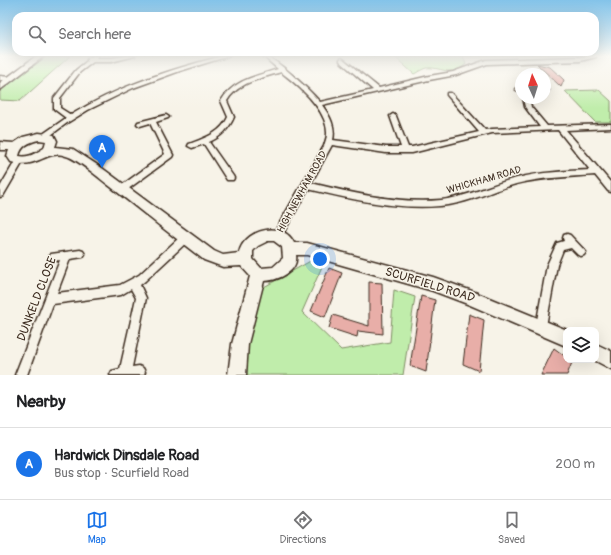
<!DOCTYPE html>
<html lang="en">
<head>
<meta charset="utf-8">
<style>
  body { margin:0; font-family:Pangolin,sans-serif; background:#f6f6f6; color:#202124 }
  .controls { position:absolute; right:12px; bottom:12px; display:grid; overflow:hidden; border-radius:8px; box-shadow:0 4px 16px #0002 }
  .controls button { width:36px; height:36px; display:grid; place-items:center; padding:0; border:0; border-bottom:1px solid #e0e0e0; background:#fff; color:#202124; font:20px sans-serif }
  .compass { position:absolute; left:515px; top:68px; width:36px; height:36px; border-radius:50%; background:#fff; box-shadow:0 4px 16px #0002; rotate:356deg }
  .you { position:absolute; left:320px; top:259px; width:14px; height:14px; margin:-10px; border:3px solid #fff; border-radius:50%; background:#1a73e8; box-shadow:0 0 0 6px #1a73e833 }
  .badge { display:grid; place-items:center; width:26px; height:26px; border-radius:50%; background:#1a73e8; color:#fff; font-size:13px; font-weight:700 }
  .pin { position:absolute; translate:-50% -33px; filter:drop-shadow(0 1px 2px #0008) }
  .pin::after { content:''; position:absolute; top:21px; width:14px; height:12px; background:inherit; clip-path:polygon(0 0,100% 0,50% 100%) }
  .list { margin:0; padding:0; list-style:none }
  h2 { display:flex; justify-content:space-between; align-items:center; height:52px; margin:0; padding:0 16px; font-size:17px }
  h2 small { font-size:13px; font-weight:400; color:#757577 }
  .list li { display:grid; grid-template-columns:26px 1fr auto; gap:12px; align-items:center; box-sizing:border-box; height:72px; padding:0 16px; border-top:1px solid #e0e0e0 }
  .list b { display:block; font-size:15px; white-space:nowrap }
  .list p { margin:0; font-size:13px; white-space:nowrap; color:#757577 }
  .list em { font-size:13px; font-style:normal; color:#757577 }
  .icon { flex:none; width:22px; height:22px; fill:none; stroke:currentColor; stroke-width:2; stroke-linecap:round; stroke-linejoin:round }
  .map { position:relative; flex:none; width:611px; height:375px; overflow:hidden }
  .search { position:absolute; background:#fff; box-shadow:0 4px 16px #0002; left:12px; right:12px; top:12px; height:44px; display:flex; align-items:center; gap:10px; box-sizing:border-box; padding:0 14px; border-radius:12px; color:#757577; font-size:15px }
  .sheet { height:124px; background:#fff }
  nav { display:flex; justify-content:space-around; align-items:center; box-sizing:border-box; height:56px; border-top:1px solid #e0e0e0; background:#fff; font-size:11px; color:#757577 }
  nav a { display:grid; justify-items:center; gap:2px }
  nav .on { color:#1a73e8 }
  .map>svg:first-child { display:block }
  .green { fill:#c0edab; stroke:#7e8c64 }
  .building { fill:#e8aea8; stroke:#3b2a1e }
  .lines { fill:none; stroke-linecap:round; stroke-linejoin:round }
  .street-casing { stroke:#3b2a1e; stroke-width:3 }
  .secondary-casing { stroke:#3b2a1e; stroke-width:3 }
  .street { fill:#f7f3e8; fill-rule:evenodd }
  .secondary { fill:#f7f3e8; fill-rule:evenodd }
  .labels { text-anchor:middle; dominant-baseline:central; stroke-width:3; stroke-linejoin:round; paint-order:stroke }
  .street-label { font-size:10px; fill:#3b2a1e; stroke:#f7f3e8 }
  .near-street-label { font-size:12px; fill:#3b2a1e; stroke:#f7f3e8 }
</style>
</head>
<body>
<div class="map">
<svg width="611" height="375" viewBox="0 0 611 375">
  <rect width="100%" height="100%" fill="#f7f3e8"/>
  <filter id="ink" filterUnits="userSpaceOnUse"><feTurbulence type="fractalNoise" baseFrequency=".025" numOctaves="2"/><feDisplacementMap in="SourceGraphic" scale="8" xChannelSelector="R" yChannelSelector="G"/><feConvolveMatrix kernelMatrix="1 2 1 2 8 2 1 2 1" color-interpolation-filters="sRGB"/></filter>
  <g filter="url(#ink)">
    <path class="green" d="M47,56h23l-50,45 -20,-1v-9z
      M408,56h55l3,8c-16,14 -26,2 -40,4 -4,1 -8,4 -12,6l-18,-16z
      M599,90l12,11v21h-16l-30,-31z
      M314,259l10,3 -22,50 39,38 49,-8 4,-52 21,7 -12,78h-160l12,-83z"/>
    <path class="building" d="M537,64l13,3 14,13 -3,7z
      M329,268l13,5 -17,44 -14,-6z
      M369,282l13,1 1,51 -25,-3 -1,6 -28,-9 4,-13 36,11z
      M421,296l14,4 -9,72 -16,-6z
      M469,314l15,6 -5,51 -16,-7z
      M554,348l12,9v3h7l-6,15h-26z"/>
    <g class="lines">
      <defs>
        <path id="street" d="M93,56h5l-2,2h15l15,-2h9l-24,6h-18l-13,10 -20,26v10l11,7c47,-29 98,-45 151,-59h7l-49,15 -47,17 -45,22 -21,13 -20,15h-4l-1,-2 1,-2 23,-16 -12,-9v-11l22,-28 11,-9v-2z
          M263,56c12,0 48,36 57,46l53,-12 -33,-29v-2l2,-1 37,30 50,-12 24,-4 33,-12 94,-3 16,-1v1l-16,4 -93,3 -31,11 -27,5 -107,25c8,11 14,22 11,35l53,7h15l-11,-31 3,-2 3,2 12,31h4l67,-15 -32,-37v-2h4l34,37 7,-1 48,-2 -15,-20 -2,-9h6l2,9 16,19 64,-2v4l-45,2 45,53v9l-3,-1 -13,-16c-26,2 -53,2 -79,9 -25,7 -49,20 -76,22 -44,4 -89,-7 -132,-17l-28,50 -3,1 -3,-1 -1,-3 1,-3 50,-87c1,-4 3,-8 3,-12 1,-24 -29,-49 -46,-62 -19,6 -43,10 -54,29l7,16c-5,12 -13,20 -25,25l24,34 1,2 -1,2h-6l-23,-36 -12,4 -4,-2 1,-2c16,-6 32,-11 39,-27l-7,-16c12,-21 35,-25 57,-32zM558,130l32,40c-24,1 -49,2 -73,8 -25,6 -49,19 -76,22 -44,4 -88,-7 -130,-17l21,-38 54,8h26l80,-20z
          M0,76l10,1 3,2 -3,2 -10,-1z
          M518,87l3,1v5l-6,-4z
          M545,88l3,1 1,1 -4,2z
          M166,115l3,2 -1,1 -12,4 17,33 -1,2 -48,35h-6l-1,-2 1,-2 47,-34 -15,-31 -10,3 -3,-2 1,-2z
          M20,157l4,3 -21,36 -3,1v-10l17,-29z
          M567,234l3,1 16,17 -2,3 -3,1 -3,-1 -7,-7 -8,2 -6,15 -11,61 -1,4 -4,1 -4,-1 -1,-4 11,-61 10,-22 7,-2 -1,-3 1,-3z
          M184,235l3,1 2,3 -2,3 -42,39 -5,4 6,13 -14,69 7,-1 4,2 2,4 -1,3h-34l2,-4 8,-2 16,-71 -5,-9 -10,6 -68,9 -26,71h-12l45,-115 -6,1 -3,-1 -2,-3 2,-3 29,-4 3,1 2,3 -2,3 -13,2 -13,34 63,-8 19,-10 42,-39z"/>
        <path id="secondary" d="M36,56h8l-44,34v-7z
          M39,133l15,2 3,6 -2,6 18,2 29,19 112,83 9,4 16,-2c4,-23 44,-34 55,-10h13l126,34 39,14 95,39 -1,16 -96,-41 -37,-14 -126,-36h-11c3,17 -19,26 -32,26l-16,63 -2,31h-18l4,-31 18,-68 -9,-10 -18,1 -19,-7c-31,-24 -62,-48 -93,-73 -11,-8 -33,-28 -45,-31 -21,-7 -28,14 -55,6l-4,-6 2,-6h-9v-8l14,1 9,-6zM39,140l7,1 -2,7c-8,5 -15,10 -25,8 2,-10 10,-14 20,-16zM268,241h6l8,6 1,11 -10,9 -12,1 -8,-9v-8l5,-5z
          M596,344l15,7v18l-17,-9h2z"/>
      </defs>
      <use href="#street" class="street-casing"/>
      <use href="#secondary" class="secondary-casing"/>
      <use href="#street" class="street"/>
      <use href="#secondary" class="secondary"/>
    </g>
  </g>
  <linearGradient id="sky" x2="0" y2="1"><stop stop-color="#83c3e9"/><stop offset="0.52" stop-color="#fbfaf5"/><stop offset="1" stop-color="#fbfaf5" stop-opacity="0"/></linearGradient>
  <rect width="611" height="108" fill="url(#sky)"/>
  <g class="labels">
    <g class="street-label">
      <text transform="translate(484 180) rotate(-16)">WHICKHAM ROAD</text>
      <text transform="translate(302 192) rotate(-61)">HIGH NEWHAM ROAD</text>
    </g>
    <g class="near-street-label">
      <text transform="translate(430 285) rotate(17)">SCURFIELD ROAD</text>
      <text transform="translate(37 299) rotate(-69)">DUNKELD CLOSE</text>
    </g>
  </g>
</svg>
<div class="controls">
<button><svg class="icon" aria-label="layers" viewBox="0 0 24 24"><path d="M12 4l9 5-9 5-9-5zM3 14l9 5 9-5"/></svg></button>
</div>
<svg class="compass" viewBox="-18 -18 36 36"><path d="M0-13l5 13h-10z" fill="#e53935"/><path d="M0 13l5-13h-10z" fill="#757577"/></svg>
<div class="you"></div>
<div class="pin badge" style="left:102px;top:168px">A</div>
<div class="search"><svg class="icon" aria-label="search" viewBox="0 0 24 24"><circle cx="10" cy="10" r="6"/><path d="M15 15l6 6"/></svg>Search here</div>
</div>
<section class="sheet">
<h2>Nearby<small></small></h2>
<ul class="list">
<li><span class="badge">A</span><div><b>Hardwick Dinsdale Road</b><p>Bus stop · Scurfield Road</p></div><em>200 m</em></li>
</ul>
</section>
<nav>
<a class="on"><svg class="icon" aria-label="map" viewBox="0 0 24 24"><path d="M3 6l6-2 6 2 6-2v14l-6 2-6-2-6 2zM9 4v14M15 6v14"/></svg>Map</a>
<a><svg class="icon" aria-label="directions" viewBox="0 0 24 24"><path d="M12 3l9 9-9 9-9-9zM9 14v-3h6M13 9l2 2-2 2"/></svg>Directions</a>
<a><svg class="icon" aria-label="saved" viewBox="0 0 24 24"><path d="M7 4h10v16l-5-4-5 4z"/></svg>Saved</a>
</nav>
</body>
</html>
